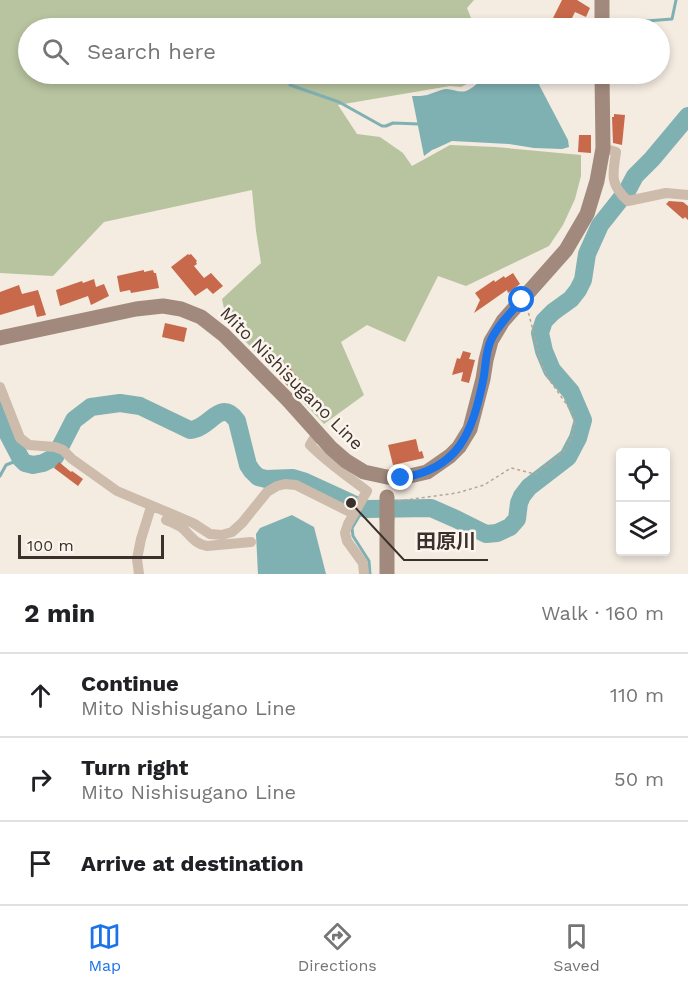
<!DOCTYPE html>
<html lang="en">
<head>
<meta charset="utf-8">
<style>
  body { margin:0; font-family:"Work Sans","Noto Sans JP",sans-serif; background:#f6f6f6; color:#202124 }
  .controls { position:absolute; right:18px; bottom:18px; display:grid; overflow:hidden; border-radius:6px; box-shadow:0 3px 9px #0003 }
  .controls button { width:54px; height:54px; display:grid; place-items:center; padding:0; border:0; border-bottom:2px solid #e0e0e0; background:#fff; color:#202124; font:30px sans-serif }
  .scale { position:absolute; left:18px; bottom:15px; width:146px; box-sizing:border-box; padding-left:6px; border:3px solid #3b302b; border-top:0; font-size:16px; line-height:21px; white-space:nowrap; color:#3b302b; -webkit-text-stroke:4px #fbf5ee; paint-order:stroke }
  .stop { position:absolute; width:18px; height:18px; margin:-14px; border:4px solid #1a73e8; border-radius:50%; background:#fff }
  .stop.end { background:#1a73e8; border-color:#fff; box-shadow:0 2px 6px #0008 }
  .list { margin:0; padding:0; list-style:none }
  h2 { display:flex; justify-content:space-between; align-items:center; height:78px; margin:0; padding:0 24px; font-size:26px }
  h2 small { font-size:20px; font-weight:400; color:#757577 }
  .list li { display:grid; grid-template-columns:39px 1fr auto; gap:18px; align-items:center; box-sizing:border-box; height:84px; padding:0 24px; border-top:2px solid #e0e0e0 }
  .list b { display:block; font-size:22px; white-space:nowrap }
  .list p { margin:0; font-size:20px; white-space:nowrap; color:#757577 }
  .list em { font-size:20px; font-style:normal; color:#757577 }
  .icon { flex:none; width:33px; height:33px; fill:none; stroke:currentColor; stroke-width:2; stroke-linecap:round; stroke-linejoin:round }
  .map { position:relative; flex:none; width:688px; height:574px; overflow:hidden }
  .search { position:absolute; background:#fff; box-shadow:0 3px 9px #0003; left:18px; right:18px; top:18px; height:66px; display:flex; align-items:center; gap:15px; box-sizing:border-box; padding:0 21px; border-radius:33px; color:#757577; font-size:22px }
  .sheet { height:330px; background:#fff }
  nav { display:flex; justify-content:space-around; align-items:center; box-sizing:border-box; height:84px; border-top:2px solid #e0e0e0; background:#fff; font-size:16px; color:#757577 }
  nav a { display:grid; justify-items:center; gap:3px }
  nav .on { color:#1a73e8 }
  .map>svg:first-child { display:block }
  .green { fill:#b8c4a0 }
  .water { fill:#7fb0b2 }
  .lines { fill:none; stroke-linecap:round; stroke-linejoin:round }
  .stream { stroke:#7fb0b2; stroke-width:3 }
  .river { stroke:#7fb0b2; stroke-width:18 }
  .building { fill:#c8694b }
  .path { stroke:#b9a596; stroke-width:1.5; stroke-dasharray:3 3; stroke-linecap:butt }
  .street { stroke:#cdbbac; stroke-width:10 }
  .secondary { stroke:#a18a7d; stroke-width:15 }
  .secondary-bridge { stroke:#a18a7d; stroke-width:15 }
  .route { stroke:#1a73e8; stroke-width:8 }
  .labels { text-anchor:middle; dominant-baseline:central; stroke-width:5; stroke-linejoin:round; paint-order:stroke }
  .street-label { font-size:18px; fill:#3b302b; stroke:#fbf5ee }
  .leader { fill:none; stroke:#3b302b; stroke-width:2 }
  .callout-dot { fill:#3b302b; stroke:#fbf5ee; stroke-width:2 }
  .callout-label { font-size:20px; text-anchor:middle; font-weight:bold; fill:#3b302b; stroke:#fbf5ee; stroke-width:5; stroke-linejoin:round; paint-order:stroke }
</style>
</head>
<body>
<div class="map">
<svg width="688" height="574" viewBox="0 0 688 574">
  <rect width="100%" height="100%" fill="#f4ebe1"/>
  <path class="green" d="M0,0h474l-7,8 8,20h-447v46h455l-10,7 -12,6 -11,-1 -112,19 19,29 23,3 23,16 9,13 38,-21 46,2 85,8v21l-6,23 -12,26 -14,21 -83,40 -28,-10 -33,66 -38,-17 -26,17 23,53 -40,29 -97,-102 -5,-23 39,-36 -5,-32 -4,-41 -148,32 -51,54 -53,-3z"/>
  <path class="water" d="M490,74c9,0 8,4 15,6 7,2 15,-4 21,-6l8,1 34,65 1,7 -7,2 -28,-1 -25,-4 -57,-3 -15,7 -5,2 -8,6 -12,-60c5,0 11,0 15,-1 7,-2 12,-5 19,-6 7,0 13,4 20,2 10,-4 15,-13 24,-17z
    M292,515l22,12 12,47h-68l-2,-40 4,-6z"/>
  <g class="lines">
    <path class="stream" d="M616,28l18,-6 38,-3 4,-19
      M290,85l49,17 43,24h4l7,-3 26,1
      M0,476l6,-11 15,-6
      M364,508l-12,20 1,8 16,25 1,13"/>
    <path class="river" d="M0,403l8,31 13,25 4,4 8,2 10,-2 12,-6 19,-37 17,-13 29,-4 20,3 50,24c20,-1 30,-33 47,-9l11,44 4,6 6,6 8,2 27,-1 10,3 48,22 15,6 65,-1 25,11 30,15 11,-1 13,-6 7,-8 2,-16 3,-7 7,-9 39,-30 10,-19 5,-18 -12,-28 -19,-22 -8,-19 -4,-18 4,-12 9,-9 18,-13 7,-9 5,-10 4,-26 13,-29 27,-34 8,-15 17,-17 36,-43"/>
  </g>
  <path class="building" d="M562,0h15l13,8 -4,9 -11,-5 -5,10h-1l-3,6h-9l-6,-2 1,-3 -1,-1z
    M614,114l11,1 -3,30 -9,-2 -1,-26h2z
    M579,135h12v18l-13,-1z
    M669,201l14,1 5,4v14l-3,-3 -2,2 -17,-15z
    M188,254l1,1 2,-1 6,7 -1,1 1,2 -3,2 10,12 7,-5 12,13 -10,8 -6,-6 -12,8 -24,-29z
    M144,270v2l9,-2 1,3h2l3,15 -28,5 -1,-3 -10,2 -3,-16z
    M513,273l7,11 -12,9 -1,-3 -33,23 6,-13 -5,-7 19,-13 1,2 9,-6 1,2z
    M94,279l2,8 8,-3 5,12 -18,9 -3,-9 -28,10 -4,-16 26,-9 1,2z
    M19,285l3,9 16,-4 8,25 -9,2 -3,-12 -34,10v-23z
    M165,323l22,5 -3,14 -22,-5z
    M463,351l8,2 -2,6 6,1 -6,23 -8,-2 2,-9 -11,3 5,-17 3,1z
    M290,368l15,18 -9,8 -16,-16z
    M416,439l3,13 3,-1 2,7 -31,7 -5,-20z
    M59,462l12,10 1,-1 11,8 -5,7 -24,-18z"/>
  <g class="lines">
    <path class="path" d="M398,501l59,-8 27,-8 27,-17 24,6 18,-13 12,-11 7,-13 3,-16 -3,-9 -24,-34 -6,-13 -14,-54"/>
    <path class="street" d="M603,148l13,4c-3,22 -7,32 12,49l38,-8 22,2
      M0,387l20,51 9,7 26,2 8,3 9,9 45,32 76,32 17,11 12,1 10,-3 10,-9 25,-31 10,-6 8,-2 11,1 58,29
      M317,433l-7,12c18,18 37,31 57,46l-19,33 -3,9 2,8 16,22 1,11
      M166,520c5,2 10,4 15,7 9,7 13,17 26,19l44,-4
      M139,574l-2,-15 4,-20 10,-32"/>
    <path class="secondary" d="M602,28v-28
      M0,338l136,-29 27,-3 18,3 20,8 23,18 64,65 43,48 15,13 18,11 23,5 14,1 26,-6 23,-16 9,-9 11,-18 13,-50 3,-19 5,-19 12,-20 63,-71 21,-36 10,-33 6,-33 -1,-74
      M387,519v55"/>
    <path class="secondary-bridge" d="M387,519v-22"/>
  </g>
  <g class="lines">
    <path class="route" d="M401,478c58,-9 71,-45 82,-97 3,-14 2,-28 8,-41 7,-15 20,-28 31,-40"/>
  </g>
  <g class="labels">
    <g class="street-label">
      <text transform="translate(292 378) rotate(45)">Mito Nishisugano Line</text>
    </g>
  </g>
  <path class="leader" d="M351 503L404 560H488"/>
  <circle class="callout-dot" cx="351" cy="503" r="6"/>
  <g class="callout-label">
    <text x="446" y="548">田原川</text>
  </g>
</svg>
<div class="controls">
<button><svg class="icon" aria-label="locate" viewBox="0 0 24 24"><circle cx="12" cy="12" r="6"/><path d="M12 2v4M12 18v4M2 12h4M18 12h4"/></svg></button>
<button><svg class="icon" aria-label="layers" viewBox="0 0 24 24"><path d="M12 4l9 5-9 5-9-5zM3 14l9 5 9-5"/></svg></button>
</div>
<div class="scale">100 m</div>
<div class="stop" style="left:522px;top:300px"></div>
<div class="stop end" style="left:401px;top:478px"></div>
<div class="search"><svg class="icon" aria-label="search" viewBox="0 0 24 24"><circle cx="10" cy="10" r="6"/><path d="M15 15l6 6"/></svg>Search here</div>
</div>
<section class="sheet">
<h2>2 min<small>Walk · 160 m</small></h2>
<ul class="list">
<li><svg class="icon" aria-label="ahead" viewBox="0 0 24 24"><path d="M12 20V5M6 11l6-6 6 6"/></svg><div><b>Continue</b><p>Mito Nishisugano Line</p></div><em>110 m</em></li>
<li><svg class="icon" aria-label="right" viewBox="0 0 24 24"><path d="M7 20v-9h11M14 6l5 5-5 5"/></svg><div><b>Turn right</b><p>Mito Nishisugano Line</p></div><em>50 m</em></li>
<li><svg class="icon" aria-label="arrive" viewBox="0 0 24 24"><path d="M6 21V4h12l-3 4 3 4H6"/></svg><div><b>Arrive at destination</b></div></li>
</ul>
</section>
<nav>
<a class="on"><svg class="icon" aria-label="map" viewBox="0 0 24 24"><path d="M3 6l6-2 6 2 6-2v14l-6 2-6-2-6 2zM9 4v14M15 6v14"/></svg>Map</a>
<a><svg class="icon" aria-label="directions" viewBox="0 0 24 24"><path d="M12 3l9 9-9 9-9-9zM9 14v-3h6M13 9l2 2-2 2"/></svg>Directions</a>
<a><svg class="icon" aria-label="saved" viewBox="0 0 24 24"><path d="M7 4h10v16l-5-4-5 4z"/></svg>Saved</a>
</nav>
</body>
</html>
